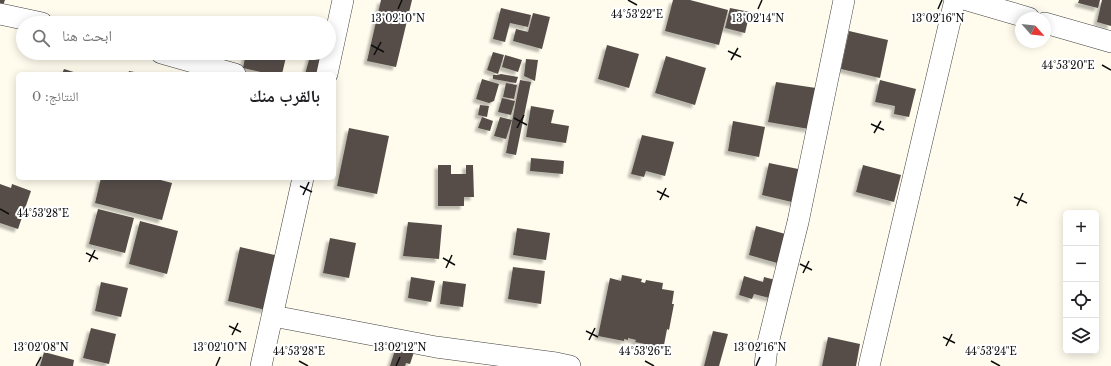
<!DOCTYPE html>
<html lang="ar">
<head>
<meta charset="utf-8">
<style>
  body { margin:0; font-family:"Libre Baskerville","Noto Naskh Arabic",serif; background:#f6f6f6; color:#202124; direction:rtl }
  .controls { position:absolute; right:12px; bottom:12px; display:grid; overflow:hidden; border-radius:6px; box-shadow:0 2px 10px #0003 }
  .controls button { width:36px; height:36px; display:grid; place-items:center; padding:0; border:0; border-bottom:1px solid #e0e0e0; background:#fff; color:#202124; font:20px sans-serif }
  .compass { position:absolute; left:1015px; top:12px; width:36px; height:36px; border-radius:50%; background:#fff; box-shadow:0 2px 10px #0003; rotate:117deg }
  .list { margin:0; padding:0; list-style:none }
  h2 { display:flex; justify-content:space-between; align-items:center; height:52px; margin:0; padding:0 16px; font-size:17px }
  h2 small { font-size:13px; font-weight:400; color:#757577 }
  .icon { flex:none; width:22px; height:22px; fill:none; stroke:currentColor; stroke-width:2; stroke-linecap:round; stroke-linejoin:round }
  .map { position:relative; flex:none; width:1111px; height:366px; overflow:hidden; direction:ltr }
  .search { position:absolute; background:#fff; box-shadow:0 2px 10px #0003; left:16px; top:16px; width:320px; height:44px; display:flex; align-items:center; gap:10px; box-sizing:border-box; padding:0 14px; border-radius:22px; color:#757577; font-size:15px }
  .panel { position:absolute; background:#fff; box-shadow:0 2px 10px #0003; left:16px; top:72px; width:320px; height:108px; border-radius:6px; direction:rtl }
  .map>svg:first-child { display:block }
  .building { fill:#564e49; filter:url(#shadow) }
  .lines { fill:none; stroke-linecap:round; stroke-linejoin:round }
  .minor-casing { stroke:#404040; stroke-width:22 }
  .minor { stroke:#fff; stroke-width:21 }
  .ticks { fill:none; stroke:#0d0d0d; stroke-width:1.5 }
  .ticks-label { font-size:10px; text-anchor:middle; fill:#0d0d0d; stroke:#fff; stroke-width:4; stroke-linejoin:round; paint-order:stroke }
</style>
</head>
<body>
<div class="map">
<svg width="1111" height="366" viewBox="0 0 1111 366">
  <defs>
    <filter id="shadow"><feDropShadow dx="-3.5" dy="3.5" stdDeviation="1" flood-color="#0004"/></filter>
  </defs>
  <rect width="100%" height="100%" fill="#fffbed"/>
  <path class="building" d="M0,0h5l-3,8h-2z
    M381,0h31l-16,67 -29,-6z
    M673,0h17l38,10 -9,35 -54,-14z
    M1079,0h21l-2,8 -20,-5z
    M1102,0h9v26l-14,-4z
    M501,8l30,7 -3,12 -18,-4 -5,19 -12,-3z
    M730,8l20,4 -5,21 -20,-5z
    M533,13l17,4 -8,32 -29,-8 3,-12 12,3z
    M849,31l39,9 -8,38 -39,-9z
    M607,45l32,9 -10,34 -31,-9z
    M493,52l11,3 -6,19 -11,-4z
    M246,53h41l-5,21h-13l-26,-6z
    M311,53h18l-3,21h-21z
    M505,55l17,5 -4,12 -16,-5z
    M666,56l40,12 -11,37 -40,-12z
    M526,59l12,1 -3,21 -11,-5z
    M64,69l16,5h-18z
    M129,71l11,2v1h-12z
    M501,74l17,3 -2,6 -23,-4v-4h4z
    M482,79l17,5 -5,17 -5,2 -13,-4z
    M520,80l11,2 -15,73 -10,-2z
    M880,80l36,9 -7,28 -15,-3 1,-8 -20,-4z
    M776,82l40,6 -7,41 -41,-7z
    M506,83l11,2 -3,14 -11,-2z
    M502,98l13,3 -4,14 -13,-3z
    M480,105l9,1 -2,11 -9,-2z
    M531,106l23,4 -3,13 18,3 -3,17 -40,-6z
    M482,117l11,4 -3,10 -12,-3z
    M500,117l12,3 -6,19 -12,-3z
    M733,121l32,6 -6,30 -31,-6z
    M349,128l40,8 -12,58 -40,-8z
    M642,135l32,7 -9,34 -19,-5 -2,6 -13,-3z
    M531,158l33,3 -1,13 -33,-3z
    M769,163l34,7 -7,33 -34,-8z
    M438,165h13v9h15v-9h7l1,32h-10v9h-26z
    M863,165l38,10 -7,27 -38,-10z
    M101,178h56v1l15,4 -10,37 -67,-17z
    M0,184l11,4 1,-4 19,7 -13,38 -18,-6z
    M98,209l36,9 -9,35 -36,-9z
    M140,221l38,10 -11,43 -38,-10z
    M408,222l34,3 -3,34 -36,-3z
    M756,226l33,9 -8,29 -32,-9z
    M517,228l33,5 -4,27 -33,-5z
    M330,238l26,5 -7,35 -26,-5z
    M240,247l39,9 -5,30 -6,-1 -1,7 3,1 -4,17 -38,-9z
    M513,267l32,4 -4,33 -33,-5z
    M622,275l20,4 -1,3 4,1 1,-3 17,3 -1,6 12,2 -2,13h2l-5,26 -2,-1 -3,16h-4v2l-25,-5 1,-2 -8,-2v2l-4,-1v2l-26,-5 12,-58 11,3z
    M744,276l19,6 1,-5 15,4 -6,18 -19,-5 -2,5 -13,-4z
    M411,277l24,4 -4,21 -23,-4z
    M443,281l23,3 -3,23 -23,-3z
    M101,282l27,6 -7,29 -26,-6z
    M91,328l25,6 -7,30 -26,-6z
    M713,331l15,3 -9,32h-15z
    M828,337l32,7 -4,22h-34z
    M396,347l18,5 -4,12 -4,-1 -1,3h-15z
    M44,352l30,8 -1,6h-33z"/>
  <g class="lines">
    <defs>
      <path id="minor" d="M967,0l62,18
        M0,14l42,9
        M1045,23l66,19
        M161,53l74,21
        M327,74l16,-74
        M273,316l163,31 120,16 14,3
        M261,366l42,-188
        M765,366l2,-19 31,-125 46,-222
        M869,366l86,-366"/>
    </defs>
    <use href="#minor" class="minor-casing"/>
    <use href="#minor" class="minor"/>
  </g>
  <path class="ticks" d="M628,0l9,5M398,9l4,-9M758,9l4,-9M938,9l4,-9M371,45l13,7M728,51l13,6M374,55l7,-13M731,60l7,-12M1102,65l9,5M514,118l13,7M871,124l13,6M517,128l7,-13M874,133l7,-12M300,186l12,6M657,191l12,6M303,195l6,-13M1014,197l13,6M660,200l6,-12M1017,206l6,-13M0,209l9,5M86,253l12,6M443,258l12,7M89,262l6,-12M800,264l12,6M446,268l6,-13M803,273l6,-12M229,326l12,6M586,331l12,6M232,335l6,-12M943,337l12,6M589,340l6,-12M946,346l6,-12M299,361l9,5M645,361l9,5M991,361l9,5M36,366l5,-9M216,366l4,-9M396,366l4,-9M756,366l4,-9"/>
  <g class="ticks-label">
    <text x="637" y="18">44°53'22"E</text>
    <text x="398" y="22">13°02'10"N</text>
    <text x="758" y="22">13°02'14"N</text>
    <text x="938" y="22">13°02'16"N</text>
    <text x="1068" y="69">44°53'20"E</text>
    <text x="43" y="217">44°53'28"E</text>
    <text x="41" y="351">13°02'08"N</text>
    <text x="220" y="351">13°02'10"N</text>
    <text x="400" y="351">13°02'12"N</text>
    <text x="760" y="351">13°02'16"N</text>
    <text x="299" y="355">44°53'28"E</text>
    <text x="645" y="355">44°53'26"E</text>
    <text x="991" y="355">44°53'24"E</text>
  </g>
</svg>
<div class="controls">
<button>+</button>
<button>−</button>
<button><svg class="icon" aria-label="locate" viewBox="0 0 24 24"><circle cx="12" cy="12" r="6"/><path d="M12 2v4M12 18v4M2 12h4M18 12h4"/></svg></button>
<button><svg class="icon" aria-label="layers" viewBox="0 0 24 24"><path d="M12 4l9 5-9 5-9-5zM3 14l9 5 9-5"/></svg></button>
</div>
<svg class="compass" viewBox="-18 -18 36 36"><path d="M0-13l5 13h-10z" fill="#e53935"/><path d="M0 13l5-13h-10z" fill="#757577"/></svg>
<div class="search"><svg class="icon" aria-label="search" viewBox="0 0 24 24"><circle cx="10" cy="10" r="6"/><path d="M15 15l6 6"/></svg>ابحث هنا</div>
<section class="panel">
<h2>بالقرب منك<small>النتائج: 0</small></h2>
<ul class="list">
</ul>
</section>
</div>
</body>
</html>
